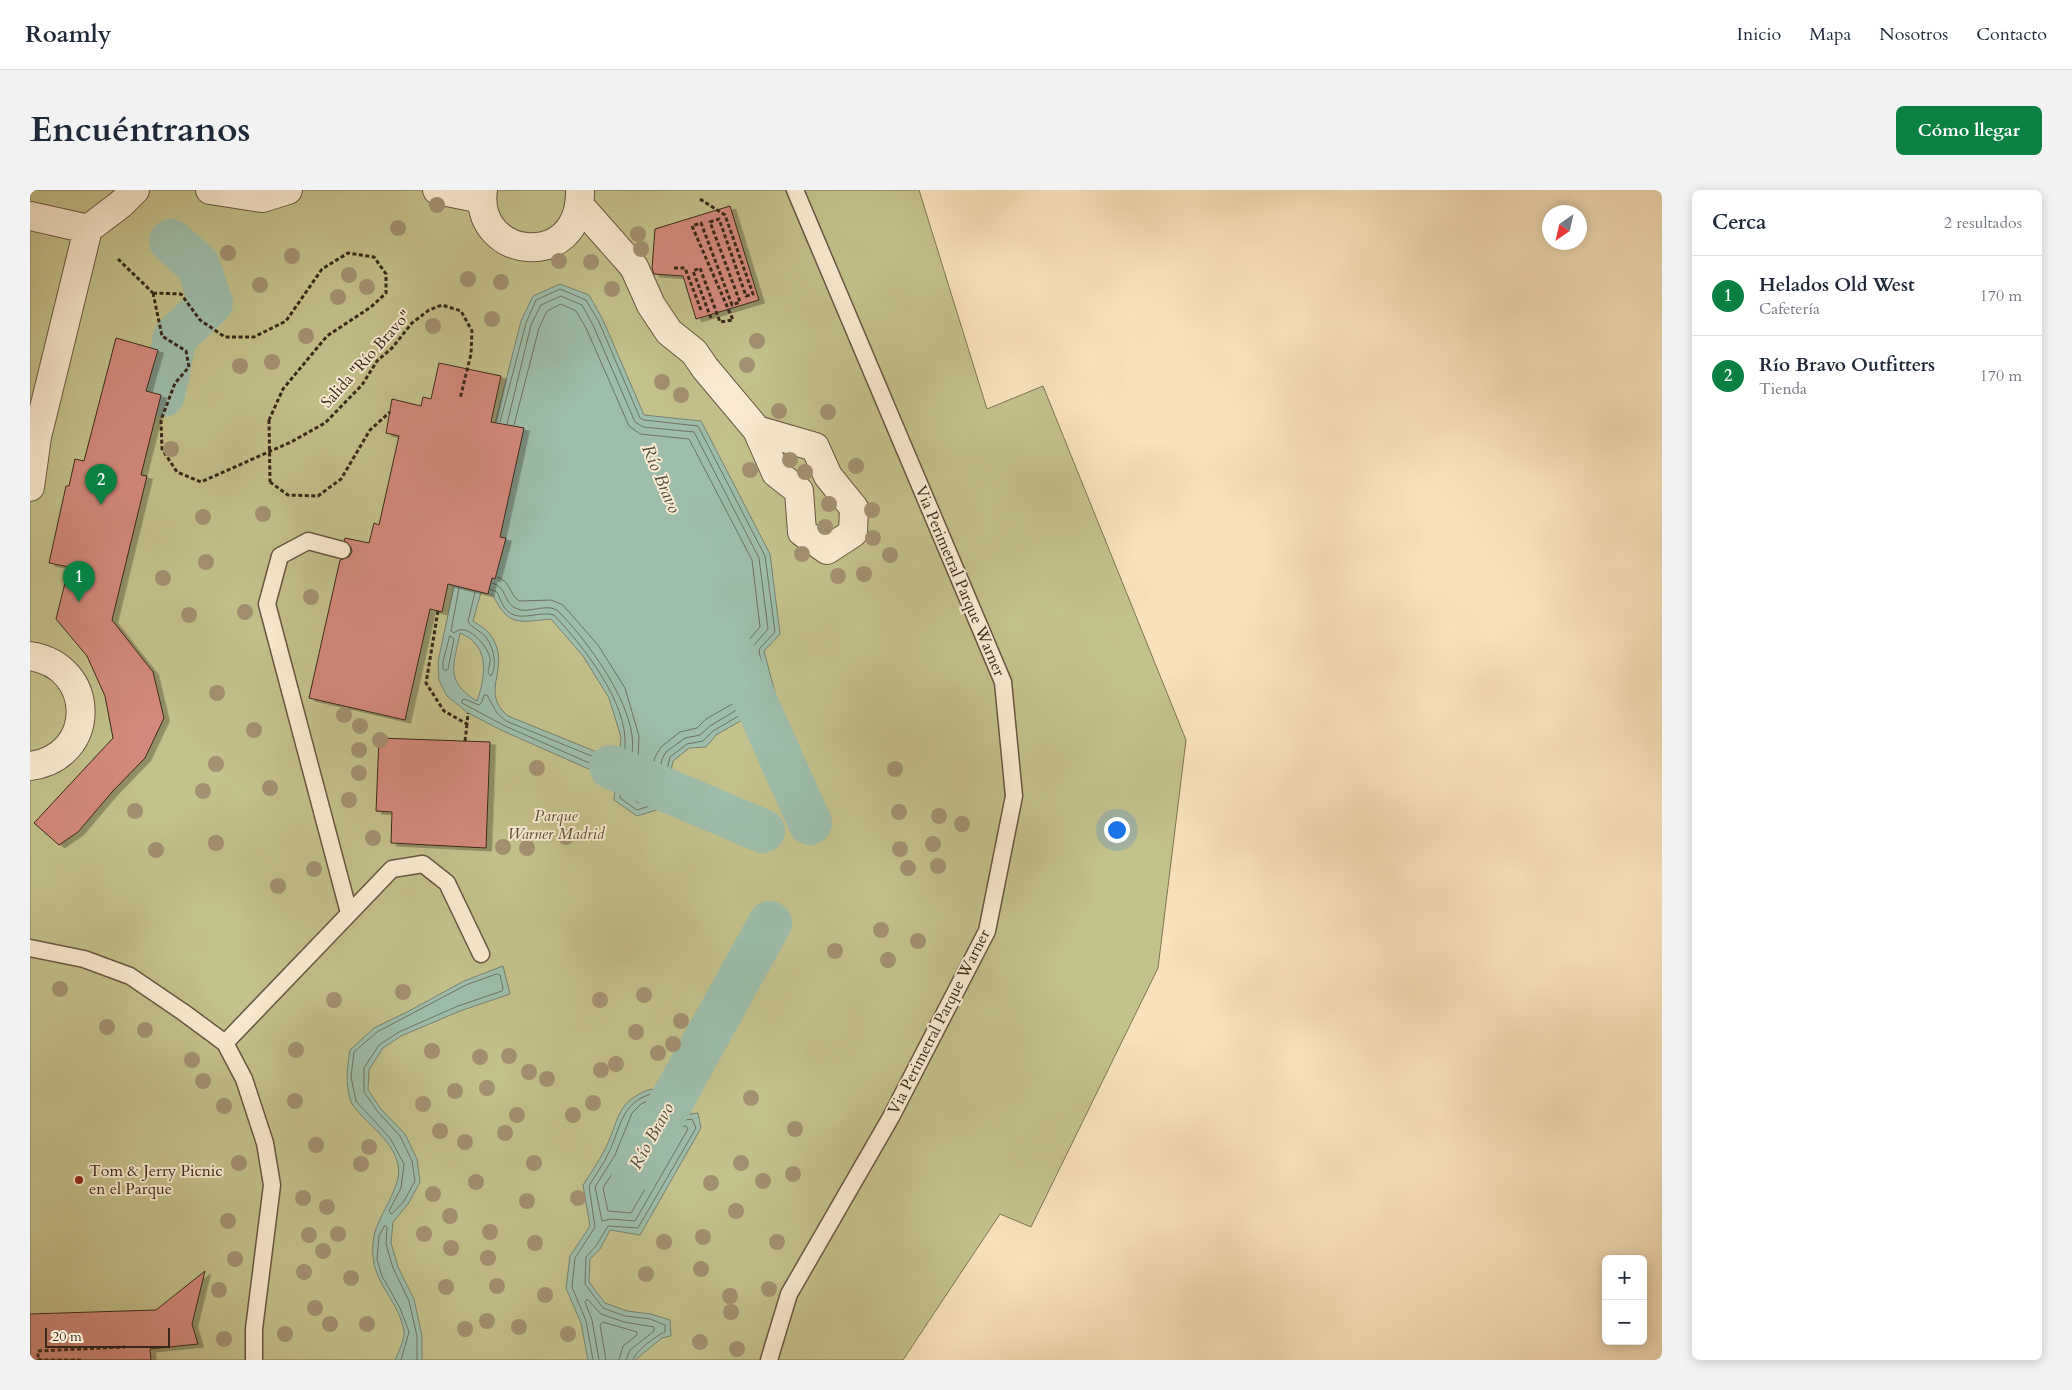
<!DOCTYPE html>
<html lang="es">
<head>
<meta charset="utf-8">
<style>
  body { margin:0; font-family:Cardo,serif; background:#f2f2f3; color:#1f2937 }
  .controls { position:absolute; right:15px; bottom:15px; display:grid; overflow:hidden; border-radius:8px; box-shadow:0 2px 12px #0003 }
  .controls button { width:45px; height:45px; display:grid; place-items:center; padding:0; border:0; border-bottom:1px solid #e0e1e3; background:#fff; color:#1f2937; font:25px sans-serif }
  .compass { position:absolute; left:1512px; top:15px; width:45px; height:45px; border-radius:50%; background:#fff; box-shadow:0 2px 12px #0003; rotate:214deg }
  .scale { position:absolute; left:15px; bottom:12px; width:125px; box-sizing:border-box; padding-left:5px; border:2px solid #392819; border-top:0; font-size:14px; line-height:18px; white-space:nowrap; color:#392819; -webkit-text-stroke:4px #faecd3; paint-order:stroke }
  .you { position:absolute; left:1086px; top:639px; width:18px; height:18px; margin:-12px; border:4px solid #fff; border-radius:50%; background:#1a73e8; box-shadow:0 0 0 8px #1a73e833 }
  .badge { display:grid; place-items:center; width:32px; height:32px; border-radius:50%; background:#0b8043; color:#fff; font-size:16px; font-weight:700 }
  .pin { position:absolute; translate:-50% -41px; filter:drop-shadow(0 1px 2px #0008) }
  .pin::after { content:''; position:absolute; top:26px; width:18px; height:15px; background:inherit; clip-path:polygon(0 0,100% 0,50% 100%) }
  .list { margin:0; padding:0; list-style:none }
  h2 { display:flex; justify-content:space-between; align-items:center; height:65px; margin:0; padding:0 20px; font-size:21px }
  h2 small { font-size:16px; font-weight:400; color:#747a83 }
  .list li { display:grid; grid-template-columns:32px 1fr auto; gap:15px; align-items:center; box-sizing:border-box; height:80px; padding:0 20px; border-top:1px solid #e0e1e3 }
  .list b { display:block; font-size:19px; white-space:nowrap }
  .list p { margin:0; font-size:16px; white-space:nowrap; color:#747a83 }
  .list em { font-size:16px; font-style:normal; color:#747a83 }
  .map { position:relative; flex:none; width:1632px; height:1170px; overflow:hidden; border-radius:8px }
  header { display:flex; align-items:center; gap:30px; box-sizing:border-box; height:70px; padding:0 25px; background:#fff; border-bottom:1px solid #e0e1e3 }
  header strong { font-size:24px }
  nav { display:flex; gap:28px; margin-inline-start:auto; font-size:18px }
  .intro { display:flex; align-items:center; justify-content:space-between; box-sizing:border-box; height:120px; padding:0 30px }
  h1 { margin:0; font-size:35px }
  .button { padding:12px 22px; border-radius:8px; background:#0b8043; color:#fff; font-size:18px; font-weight:700 }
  main { display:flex; gap:30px; padding:0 30px }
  aside { flex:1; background:#fff; border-radius:8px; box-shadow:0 2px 12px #0003 }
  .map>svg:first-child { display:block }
  .green { fill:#c3c18c; stroke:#7e7452 }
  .water { fill:#9ebeab; stroke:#768271; fill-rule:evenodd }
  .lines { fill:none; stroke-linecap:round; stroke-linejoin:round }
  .shore { stroke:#6c7362; stroke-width:1 }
  .canal { stroke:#9ebeab; stroke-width:44 }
  .building { fill:#d3897d; stroke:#392819; filter:url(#shadow) }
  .lane-casing { stroke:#695642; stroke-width:19 }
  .street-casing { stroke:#695642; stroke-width:30 }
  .path { stroke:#392819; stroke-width:3; stroke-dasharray:4 2.5; stroke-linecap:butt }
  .lane { stroke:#faecd3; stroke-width:16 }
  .street { stroke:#faecd3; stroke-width:28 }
  .path-bridge { stroke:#392819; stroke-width:3; stroke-dasharray:4 2.5; stroke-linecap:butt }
  .tree { fill:#a29072 }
  .poi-dot { fill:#8f2418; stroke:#faecd3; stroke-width:2 }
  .labels { text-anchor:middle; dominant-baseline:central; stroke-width:4; stroke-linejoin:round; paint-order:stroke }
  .street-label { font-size:16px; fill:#392819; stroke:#faecd3 }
  .park-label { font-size:16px; font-style:italic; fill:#5c4e36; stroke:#faecd3 }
  .poi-label { font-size:16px; fill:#392819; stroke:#faecd3; text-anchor:start }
  .water-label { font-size:18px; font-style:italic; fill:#524e3e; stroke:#faecd3 }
</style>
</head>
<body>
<header>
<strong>Roamly</strong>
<nav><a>Inicio</a><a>Mapa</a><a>Nosotros</a><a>Contacto</a></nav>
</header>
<div class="intro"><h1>Encuéntranos</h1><a class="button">Cómo llegar</a></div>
<main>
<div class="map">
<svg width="1632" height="1170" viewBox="0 0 1632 1170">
  <defs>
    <filter id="shadow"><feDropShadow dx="5.5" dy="3" stdDeviation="0" flood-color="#0004"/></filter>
  </defs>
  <rect width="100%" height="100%" fill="#f8e1bb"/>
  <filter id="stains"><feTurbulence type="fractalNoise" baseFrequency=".004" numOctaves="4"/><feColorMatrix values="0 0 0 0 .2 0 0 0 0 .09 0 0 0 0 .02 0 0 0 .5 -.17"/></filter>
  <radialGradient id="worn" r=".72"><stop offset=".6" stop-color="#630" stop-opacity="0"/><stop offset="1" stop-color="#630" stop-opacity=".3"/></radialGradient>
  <path class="green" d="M0,0h889l68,219 56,-23 143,354 -28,228 -127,259 -31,-13 -97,146h-873z"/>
  <path class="water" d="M530,94l29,11 14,25 41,95 57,6 69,133 10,80 -16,17 13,49 -61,35 -10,12 -17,1 -16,13 -10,47 -26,8 -23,-16 2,-19 -113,-50 -35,-18 -21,-17 -8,-16 -1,-18 16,-76 67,-265 12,-25zM451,402l12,3c15,32 26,27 58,24l32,37 26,42 12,39 -2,24 -111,-45c-31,-25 7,-50 -19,-83 -4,-5 -11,-8 -16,-12zM430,443c30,12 26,42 17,68 -33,-20 -23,-36 -17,-68z
    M473,776l7,28 -50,17 -59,25 -18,12 -14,22 -1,20 13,19 24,25 12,25 3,23 -12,22 -15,18 -2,21 7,24 16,32 8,37v22l-1,2h-26c3,-7 10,-21 9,-29 -7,-37 -38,-50 -30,-95 4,-21 29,-50 24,-71 -4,-21 -24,-36 -38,-51 -3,-4 -7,-8 -9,-12 -6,-18 -4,-34 -1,-52l24,-22 35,-17 55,-30z
    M621,899l17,8 -14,22 44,-6 3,15 -61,107 -30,-5 -10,19 -10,10 -1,23 16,21 22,8 24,3 19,6 1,16 -9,2 -27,22h-47l-7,-37 -15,-35 4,-32 20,-30 -7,-41c7,-11 15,-22 21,-34 16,-30 10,-49 47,-62z"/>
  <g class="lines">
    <path class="shore" d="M467,387c14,4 12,17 22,24l32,-1 12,5 35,40 27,43 14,48 -1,26 -4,10 1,19 5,4 7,-3 8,-35 6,-10 19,-15 17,-4 9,-9 49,-28 -10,-41 3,-9 12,-14 -8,-67 -63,-121 -49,-5 -11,-8 -43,-98 -10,-17 -15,-7 -14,7 -8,17 -25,97
      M462,393c15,3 11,19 23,25 13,7 29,-5 42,2 30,29 100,121 67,162l4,8 -1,14 11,9 15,-5 9,-39 4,-7 19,-14 15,-3 10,-9 53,-32 -11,-43 3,-7 13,-15 -9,-71 -65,-126 -51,-5 -8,-5 -42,-97 -11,-20 -21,-9 -20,9 -10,20 -24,99
      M429,398l-8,43 3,2c12,-12 33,12 36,25 1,3 -2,11 -2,15l3,3c7,-11 2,-32 -7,-41 -5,-5 -12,-7 -16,-13l7,-30
      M460,399l7,3c2,4 4,10 7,15 12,18 34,3 50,8 29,31 74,87 71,132 -1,7 0,14 -5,18l-4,1 -110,-45 -9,-8 -10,-18h-3l-2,7 -3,3 -15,-6 -2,1v3l43,23 114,50 3,5 -2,17 17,12 22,-7 11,-46 17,-13 16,-3 10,-10 58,-34 -12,-45 1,-4 15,-16 -10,-76 -67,-130 -54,-6 -4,-2 -41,-96 -13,-22 -26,-11 -24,11 -10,23 -26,99
      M420,446l4,3 -6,30 -3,2 -2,-2v-7z
      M467,784l3,1 3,13 -1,3 -44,15 -59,26 -20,13 -15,23v24l14,20 22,24 12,25 3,20 -11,20 -11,12 -2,1 -2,-3 12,-23 3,-24 -14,-26 -34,-37 -5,-24 3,-25 23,-20 89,-47z
      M617,912l2,3 -5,14 5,9 8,2 29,-4 2,3 -53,92 -24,-2 -9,2 -7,-34 20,-32 17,-42 9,-9z
      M608,936c9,13 19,12 33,10l3,3 -43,74 -23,-2 -5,-23 19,-30 12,-31z
      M371,1170l8,-28 -9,-24 -18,-32 -5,-17 2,-23 6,-11 2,2 -1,17 7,24 16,33 8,35v24
      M563,1170l-7,-39 -14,-34 3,-29 20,-31 -6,-41c6,-11 15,-22 20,-34 12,-25 12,-49 42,-58l9,6 -10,16 2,7 5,1 35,-5 4,9 -58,100 -30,-2 -12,20 -10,11 -1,27 18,24 22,8 25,3 15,6v7c-8,3 -31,20 -32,28
      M569,1170l-7,-40 -7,-18 2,-3 14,15 23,8 30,5v4l-24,19 -4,10
      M576,1170l-6,-35 3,-3 34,10v3l-14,11 -4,14"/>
    <path class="canal" d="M133,205l12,-58 36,-34 -13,-38 -27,-24
      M705,465l75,168
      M581,577l152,64
      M603,981l137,-248"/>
  </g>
  <path class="building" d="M700,16l29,94 -63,19 -13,-43 -29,-2 -2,-6 3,-39z
    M86,148l42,12 -12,41 15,4 -20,80 6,1 -35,144 41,52 11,46 -19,40 -33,34 -34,40 -19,13 -25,-22 79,-85 -8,-42 -18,-40 -31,-37 13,-52 -20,-4 17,-77h3l6,-27 9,2z
    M409,173l62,13 -10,46 33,6 -24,109 6,1 -11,41 -3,-1 -4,16 -40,-10 -6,28 -12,-3 -25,111 -96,-22 31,-138 9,-3 3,-5 -1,-5 -7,-7 1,-2 24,5 5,-20 5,2 20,-89 -13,-3 6,-34 29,7 2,-9 8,2z
    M349,548l111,4 -4,106 -95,-5 1,-31 -16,-1z
    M175,1081l-13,53 6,20 -48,5 1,11h-121v-46l126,-4z"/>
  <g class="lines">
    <defs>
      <path id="lane" d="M312,360l-34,-9 -28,15 -13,48 82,309
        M0,758l54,11 46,17 53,36 42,31 19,36 21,64 7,42 -18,144v31
        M195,853l167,-174 31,-5 24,19 34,71
        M739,1170l20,-66 102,-177 96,-186 27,-135 -11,-114 -208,-492"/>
      <path id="street" d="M180,0l52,8 26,-8
        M407,0l45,9
        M453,0c-10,69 98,83 97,1
        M551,17l53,60 17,38 18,27 25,20 11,16 52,62 19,43 23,18 3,41 25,18 26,-17 1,-25 -26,-32 -13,-29 -58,-17
        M0,26l58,13
        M0,297l7,-50 51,-208 33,-25 14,-14
        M0,466c67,10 68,101 0,110"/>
    </defs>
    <use href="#lane" class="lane-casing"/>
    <use href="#street" class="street-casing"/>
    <path class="path" d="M670,9l25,16 28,79 -7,2 -27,-77 -9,3 30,80 -8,3 -31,-82 -9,3 41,94 -13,2 -20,-54 -7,3 18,47
      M88,69l35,34
      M644,78h11l16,42
      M123,103l9,43 24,15 3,16 -14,16 -14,37 1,29 15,23 24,10 90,-40 34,-19 37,-38 15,-24 15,-13 20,-25 17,-13 13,-5 19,6 11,20 -1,23 -11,45
      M123,103l28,1 19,26 25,17h29l32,-16 36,-52 26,-16 26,4 12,17v19l-15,14 -44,29 -44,53 -14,31
      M240,292l18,13 30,1 23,-17 29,-49 20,-18
      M408,421l-12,72 18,28 23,13 1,-11
      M435,551l2,-17
      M51,1170h-43v-9l87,-4"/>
    <use href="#lane" class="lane"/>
    <use href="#street" class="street"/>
    <path class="path-bridge" d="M239,230l1,62"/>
  </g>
  <g class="tree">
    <circle cx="407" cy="15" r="8"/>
    <circle cx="368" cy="38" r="8"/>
    <circle cx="608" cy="44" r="8"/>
    <circle cx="611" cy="59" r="8"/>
    <circle cx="198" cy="63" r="8"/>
    <circle cx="262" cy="66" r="8"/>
    <circle cx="529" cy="71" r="8"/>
    <circle cx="561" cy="72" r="8"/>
    <circle cx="319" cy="85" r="8"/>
    <circle cx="438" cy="89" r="8"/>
    <circle cx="471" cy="92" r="8"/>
    <circle cx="230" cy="95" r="8"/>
    <circle cx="337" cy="97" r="8"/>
    <circle cx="582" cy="99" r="8"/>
    <circle cx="308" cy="107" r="8"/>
    <circle cx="462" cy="129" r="8"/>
    <circle cx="403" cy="136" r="8"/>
    <circle cx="276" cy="146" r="8"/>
    <circle cx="727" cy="151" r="8"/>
    <circle cx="242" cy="172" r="8"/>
    <circle cx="717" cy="175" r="8"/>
    <circle cx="210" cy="176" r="8"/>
    <circle cx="632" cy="192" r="8"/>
    <circle cx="651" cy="205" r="8"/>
    <circle cx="749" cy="221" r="8"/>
    <circle cx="798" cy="222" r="8"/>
    <circle cx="141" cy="259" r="8"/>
    <circle cx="760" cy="270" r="8"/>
    <circle cx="826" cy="276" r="8"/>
    <circle cx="720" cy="280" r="8"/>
    <circle cx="775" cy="282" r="8"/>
    <circle cx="799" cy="314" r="8"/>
    <circle cx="842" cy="320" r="8"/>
    <circle cx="233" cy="324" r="8"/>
    <circle cx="173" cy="327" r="8"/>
    <circle cx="795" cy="337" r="8"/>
    <circle cx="843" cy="348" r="8"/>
    <circle cx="772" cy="364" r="8"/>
    <circle cx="860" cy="365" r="8"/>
    <circle cx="176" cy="372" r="8"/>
    <circle cx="834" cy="384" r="8"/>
    <circle cx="808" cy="386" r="8"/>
    <circle cx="133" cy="388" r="8"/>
    <circle cx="281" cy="407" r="8"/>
    <circle cx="215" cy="422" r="8"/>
    <circle cx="159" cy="425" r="8"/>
    <circle cx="187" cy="503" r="8"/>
    <circle cx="314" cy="525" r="8"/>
    <circle cx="330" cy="536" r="8"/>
    <circle cx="224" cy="540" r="8"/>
    <circle cx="350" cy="550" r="8"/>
    <circle cx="329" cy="560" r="8"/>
    <circle cx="186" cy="574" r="8"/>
    <circle cx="507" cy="578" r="8"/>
    <circle cx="865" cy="579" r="8"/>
    <circle cx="329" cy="583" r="8"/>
    <circle cx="240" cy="598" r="8"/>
    <circle cx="173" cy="601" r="8"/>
    <circle cx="319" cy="610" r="8"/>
    <circle cx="105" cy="621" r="8"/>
    <circle cx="869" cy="622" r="8"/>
    <circle cx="909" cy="626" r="8"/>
    <circle cx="932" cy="634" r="8"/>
    <circle cx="536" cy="647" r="8"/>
    <circle cx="343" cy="648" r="8"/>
    <circle cx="186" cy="653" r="8"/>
    <circle cx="903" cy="654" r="8"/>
    <circle cx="473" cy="657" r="8"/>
    <circle cx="497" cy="658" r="8"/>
    <circle cx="870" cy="659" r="8"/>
    <circle cx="126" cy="660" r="8"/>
    <circle cx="908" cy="676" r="8"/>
    <circle cx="878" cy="678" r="8"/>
    <circle cx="284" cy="679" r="8"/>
    <circle cx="248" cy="696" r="8"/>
    <circle cx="851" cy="740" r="8"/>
    <circle cx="888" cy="751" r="8"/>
    <circle cx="805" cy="761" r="8"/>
    <circle cx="858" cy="770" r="8"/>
    <circle cx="30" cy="799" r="8"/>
    <circle cx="373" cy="802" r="8"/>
    <circle cx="614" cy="805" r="8"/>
    <circle cx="304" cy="810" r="8"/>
    <circle cx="570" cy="810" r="8"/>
    <circle cx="651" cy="831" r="8"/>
    <circle cx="77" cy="837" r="8"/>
    <circle cx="115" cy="840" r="8"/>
    <circle cx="606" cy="842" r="8"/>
    <circle cx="643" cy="854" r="8"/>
    <circle cx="266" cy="860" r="8"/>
    <circle cx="402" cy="861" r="8"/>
    <circle cx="628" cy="863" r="8"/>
    <circle cx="479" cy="866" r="8"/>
    <circle cx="450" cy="867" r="8"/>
    <circle cx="162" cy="870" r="8"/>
    <circle cx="586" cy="874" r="8"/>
    <circle cx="571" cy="880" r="8"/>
    <circle cx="499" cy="882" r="8"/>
    <circle cx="517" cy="889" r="8"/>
    <circle cx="173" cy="891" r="8"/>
    <circle cx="457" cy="898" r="8"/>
    <circle cx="425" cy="901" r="8"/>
    <circle cx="721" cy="908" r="8"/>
    <circle cx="265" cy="911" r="8"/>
    <circle cx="563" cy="913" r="8"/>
    <circle cx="393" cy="914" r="8"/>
    <circle cx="194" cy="916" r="8"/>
    <circle cx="487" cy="925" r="8"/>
    <circle cx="543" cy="925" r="8"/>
    <circle cx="765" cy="939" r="8"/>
    <circle cx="410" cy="941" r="8"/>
    <circle cx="475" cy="943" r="8"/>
    <circle cx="435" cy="952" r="8"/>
    <circle cx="286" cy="955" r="8"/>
    <circle cx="339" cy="957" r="8"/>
    <circle cx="209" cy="973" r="8"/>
    <circle cx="504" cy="973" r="8"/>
    <circle cx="711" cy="973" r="8"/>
    <circle cx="331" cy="974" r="8"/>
    <circle cx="763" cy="984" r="8"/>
    <circle cx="733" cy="991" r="8"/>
    <circle cx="446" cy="992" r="8"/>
    <circle cx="681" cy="993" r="8"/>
    <circle cx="403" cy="1004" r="8"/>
    <circle cx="273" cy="1008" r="8"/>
    <circle cx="548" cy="1008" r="8"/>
    <circle cx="497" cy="1011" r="8"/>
    <circle cx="297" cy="1017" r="8"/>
    <circle cx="706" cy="1021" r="8"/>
    <circle cx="420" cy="1026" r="8"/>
    <circle cx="198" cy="1031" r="8"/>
    <circle cx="460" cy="1042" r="8"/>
    <circle cx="308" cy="1044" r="8"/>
    <circle cx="394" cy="1044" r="8"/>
    <circle cx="279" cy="1045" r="8"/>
    <circle cx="673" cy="1047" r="8"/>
    <circle cx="634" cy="1052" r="8"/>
    <circle cx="747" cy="1052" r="8"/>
    <circle cx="505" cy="1053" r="8"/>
    <circle cx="421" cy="1058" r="8"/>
    <circle cx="293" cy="1061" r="8"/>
    <circle cx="458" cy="1068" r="8"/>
    <circle cx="205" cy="1069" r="8"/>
    <circle cx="671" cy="1079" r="8"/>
    <circle cx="274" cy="1082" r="8"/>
    <circle cx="616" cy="1084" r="8"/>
    <circle cx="321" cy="1088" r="8"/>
    <circle cx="467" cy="1096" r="8"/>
    <circle cx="416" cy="1097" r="8"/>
    <circle cx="739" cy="1099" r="8"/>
    <circle cx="189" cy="1100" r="8"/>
    <circle cx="515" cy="1105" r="8"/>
    <circle cx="700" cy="1106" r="8"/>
    <circle cx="285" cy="1118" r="8"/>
    <circle cx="701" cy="1122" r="8"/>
    <circle cx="457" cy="1131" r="8"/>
    <circle cx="300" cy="1134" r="8"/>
    <circle cx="337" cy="1134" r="8"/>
    <circle cx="489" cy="1137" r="8"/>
    <circle cx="435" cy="1139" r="8"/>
    <circle cx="255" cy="1144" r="8"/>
    <circle cx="538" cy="1144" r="8"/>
    <circle cx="194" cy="1149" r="8"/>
    <circle cx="670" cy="1152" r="8"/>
    <circle cx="707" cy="1159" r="8"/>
  </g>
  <circle class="poi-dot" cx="49" cy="990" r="5"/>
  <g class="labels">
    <g class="street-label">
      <text transform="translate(336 169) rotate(-48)">Salida "Río Bravo"</text>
      <text transform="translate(930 391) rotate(67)">Via Perimetral Parque Warner</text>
      <text transform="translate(909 832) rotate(-63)">Via Perimetral Parque Warner</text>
    </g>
    <g class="park-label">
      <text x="526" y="626">Parque<tspan x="526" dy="18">Warner Madrid</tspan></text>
    </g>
    <g class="poi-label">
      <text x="59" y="981">Tom &amp; Jerry Picnic<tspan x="59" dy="18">en el Parque</tspan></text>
    </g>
    <g class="water-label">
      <text transform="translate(631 289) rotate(67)">Río Bravo</text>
      <text transform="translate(622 946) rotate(-61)">Río Bravo</text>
    </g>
  </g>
  <rect width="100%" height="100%" filter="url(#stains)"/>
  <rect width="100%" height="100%" fill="url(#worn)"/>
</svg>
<div class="controls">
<button>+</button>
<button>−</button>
</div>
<svg class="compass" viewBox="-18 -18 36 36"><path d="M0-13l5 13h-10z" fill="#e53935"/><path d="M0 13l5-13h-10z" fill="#747a83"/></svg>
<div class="scale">20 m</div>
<div class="you"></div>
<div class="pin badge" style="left:49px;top:412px">1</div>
<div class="pin badge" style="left:71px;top:315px">2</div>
</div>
<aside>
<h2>Cerca<small>2 resultados</small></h2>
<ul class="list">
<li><span class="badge">1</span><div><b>Helados Old West</b><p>Cafetería</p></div><em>170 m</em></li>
<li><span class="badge">2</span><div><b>Río Bravo Outfitters</b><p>Tienda</p></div><em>170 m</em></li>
</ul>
</aside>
</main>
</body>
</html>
